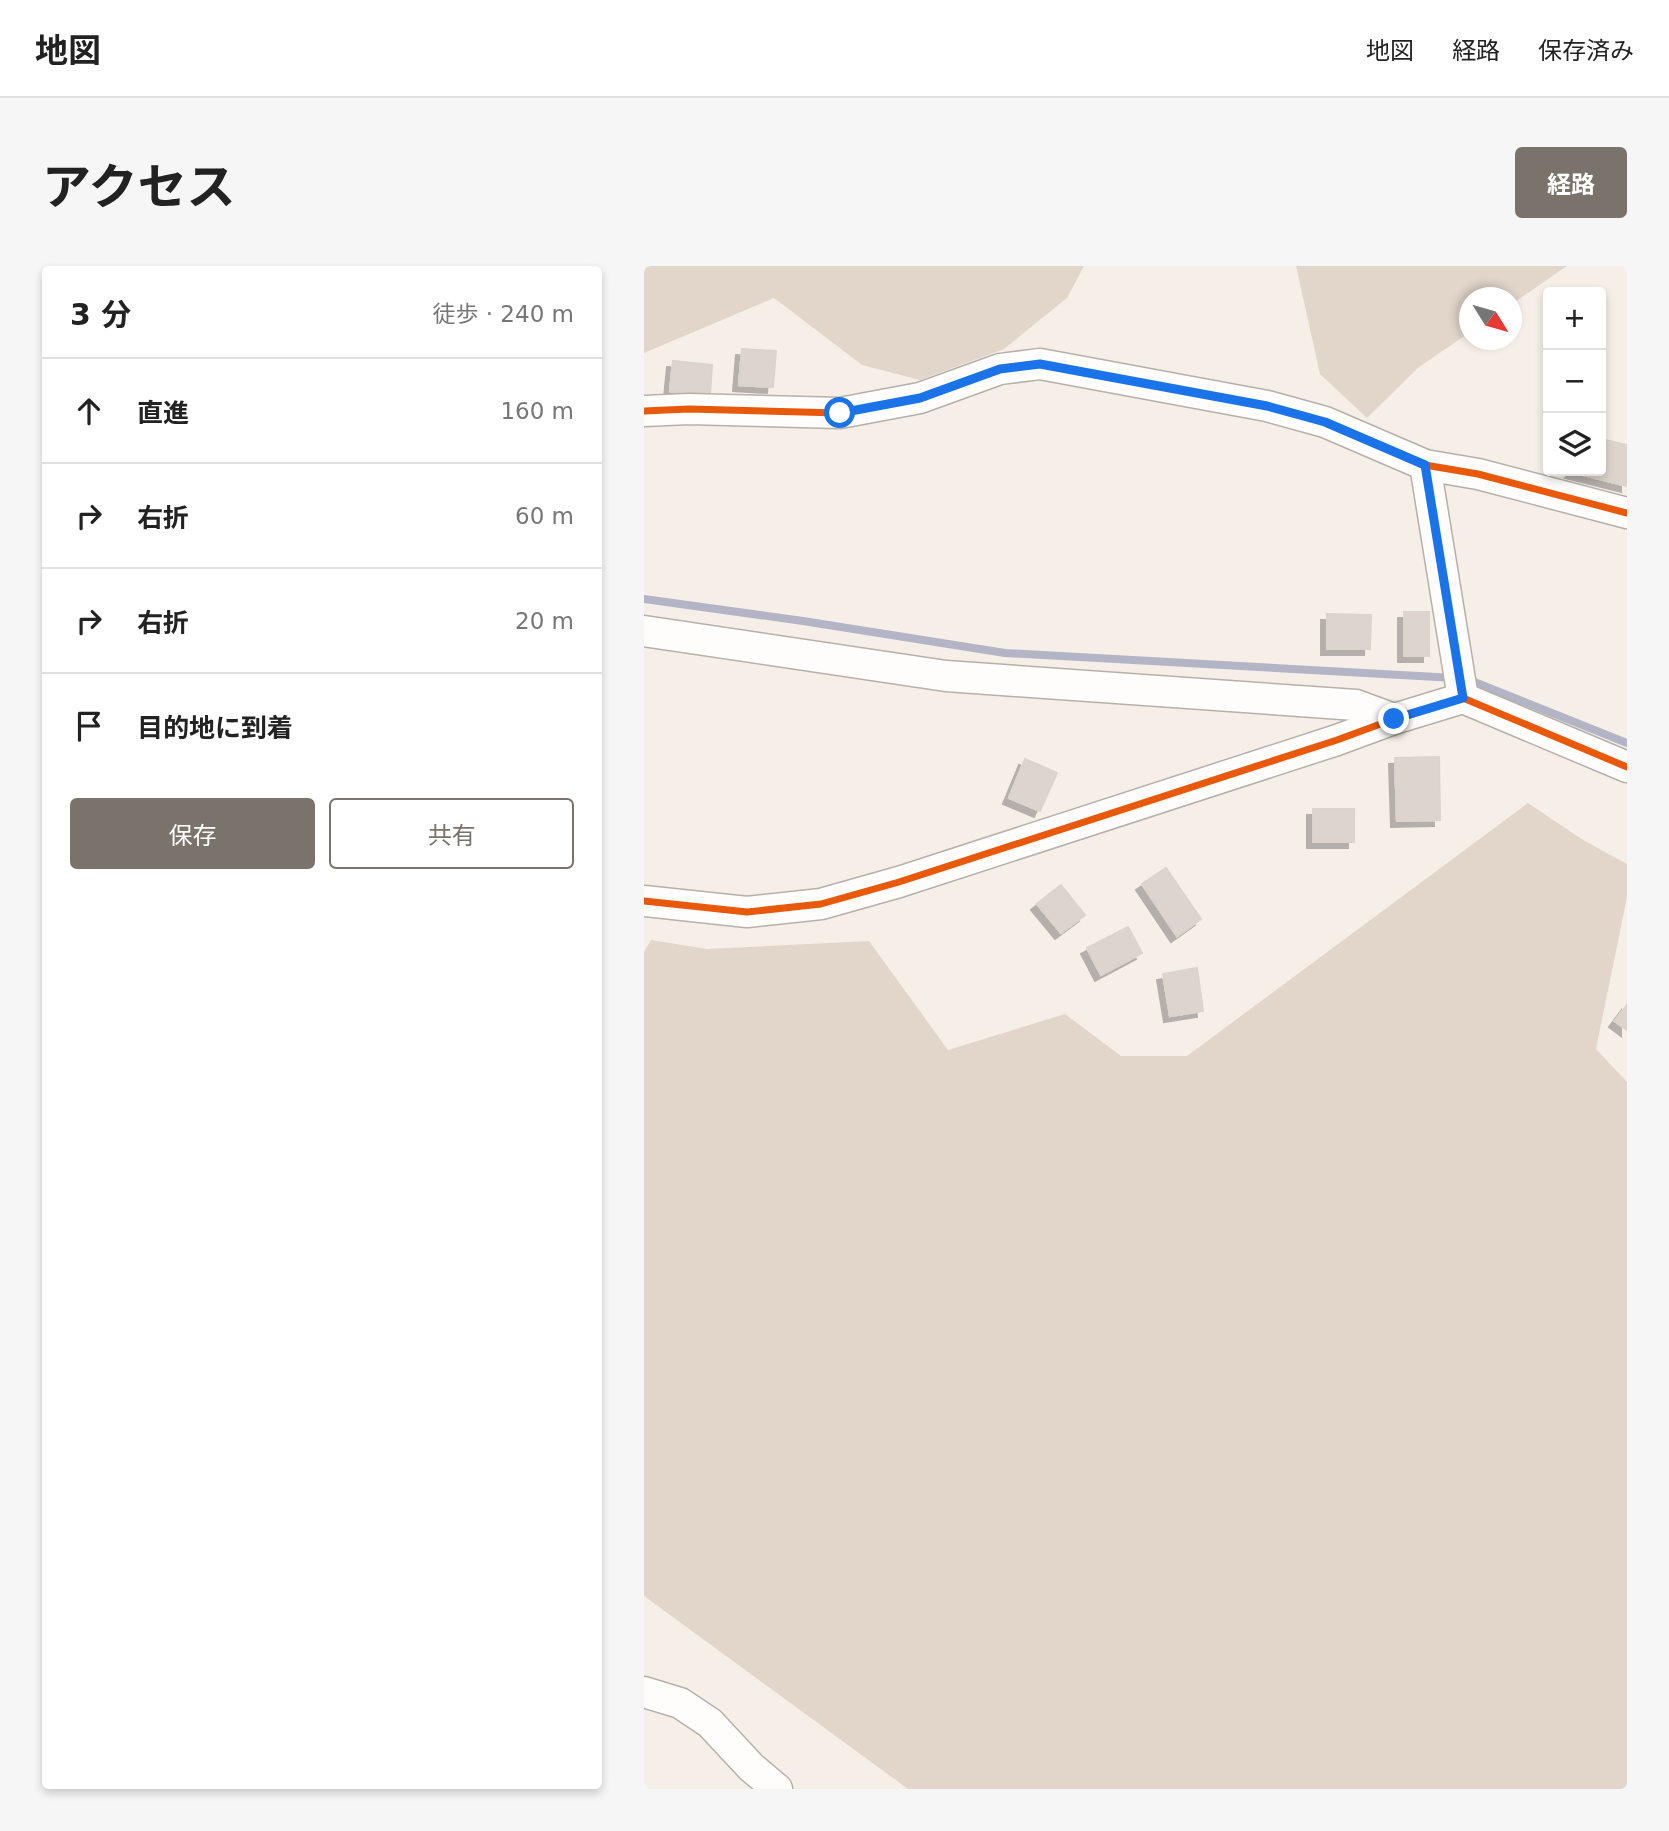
<!DOCTYPE html>
<html lang="ja">
<head>
<meta charset="utf-8">
<style>
  body { margin:0; font-family:"DejaVu Sans","Noto Sans JP",sans-serif; background:#f6f6f6; color:#222 }
  .controls { position:absolute; right:21px; top:21px; display:grid; overflow:hidden; border-radius:7px; box-shadow:0 4px 10px #0003 }
  .controls button { width:63px; height:63px; display:grid; place-items:center; padding:0; border:0; border-bottom:2px solid #e0e0e0; background:#fff; color:#222; font:35px sans-serif }
  .compass { position:absolute; left:815px; top:21px; width:63px; height:63px; border-radius:50%; background:#fff; box-shadow:0 4px 10px #0003; rotate:127deg }
  .stop { position:absolute; width:21px; height:21px; margin:-16px; border:5px solid #1a73e8; border-radius:50%; background:#fff }
  .stop.end { background:#1a73e8; border-color:#fff; box-shadow:0 2px 7px #0008 }
  .list { margin:0; padding:0; list-style:none }
  h2 { display:flex; justify-content:space-between; align-items:center; height:91px; margin:0; padding:0 28px; font-size:30px }
  h2 small { font-size:23px; font-weight:400; color:#767676 }
  .list li { display:grid; grid-template-columns:46px 1fr auto; gap:21px; align-items:center; box-sizing:border-box; height:105px; padding:0 28px; border-top:2px solid #e0e0e0 }
  .list b { display:block; font-size:26px; white-space:nowrap }
  .list em { font-size:23px; font-style:normal; color:#767676 }
  .actions { display:flex; gap:14px; padding:21px 28px }
  .actions a { flex:1; padding:16px 0; border:2px solid #7a736b; border-radius:7px; text-align:center; font-size:24px; color:#7a736b }
  .actions .main { background:#7a736b; color:#fff }
  .icon { flex:none; width:38px; height:38px; fill:none; stroke:currentColor; stroke-width:2; stroke-linecap:round; stroke-linejoin:round }
  .map { position:relative; flex:none; width:983px; height:1523px; overflow:hidden; border-radius:7px }
  header { display:flex; align-items:center; gap:42px; box-sizing:border-box; height:98px; padding:0 35px; background:#fff; border-bottom:2px solid #e0e0e0 }
  header strong { font-size:33px }
  nav { display:flex; gap:38px; margin-inline-start:auto; font-size:24px }
  .intro { display:flex; align-items:center; justify-content:space-between; box-sizing:border-box; height:168px; padding:0 42px }
  h1 { margin:0; font-size:49px }
  .button { padding:18px 32px; border-radius:7px; background:#7a736b; color:#fff; font-size:24px; font-weight:700 }
  main { display:flex; gap:42px; padding:0 42px }
  aside { flex:1; background:#fff; border-radius:7px; box-shadow:0 4px 10px #0003 }
  .map>svg:first-child { display:block }
  .green { fill:#e2d6cb }
  .lines { fill:none; stroke-linecap:round; stroke-linejoin:round }
  .stream { stroke:#b3b5c6; stroke-width:8 }
  .building { fill:#ddd5cd; stroke:#dbd4cc; stroke-width:2; filter:url(#shadow) }
  .minor-casing { stroke:#b7b0aa; stroke-width:33 }
  .minor { stroke:#fefdfc; stroke-width:30 }
  .cycleway-casing { stroke:#fefefe; stroke-width:11 }
  .cycleway { stroke:#e8590c; stroke-width:7 }
  .route { stroke:#1a73e8; stroke-width:9 }
</style>
</head>
<body>
<header>
<strong>地図</strong>
<nav><a>地図</a><a>経路</a><a>保存済み</a></nav>
</header>
<div class="intro"><h1>アクセス</h1><a class="button">経路</a></div>
<main>
<aside>
<h2>3 分<small>徒歩 · 240 m</small></h2>
<ul class="list">
<li><svg class="icon" aria-label="ahead" viewBox="0 0 24 24"><path d="M12 20V5M6 11l6-6 6 6"/></svg><div><b>直進</b></div><em>160 m</em></li>
<li><svg class="icon" aria-label="right" viewBox="0 0 24 24"><path d="M7 20v-9h11M14 6l5 5-5 5"/></svg><div><b>右折</b></div><em>60 m</em></li>
<li><svg class="icon" aria-label="right" viewBox="0 0 24 24"><path d="M7 20v-9h11M14 6l5 5-5 5"/></svg><div><b>右折</b></div><em>20 m</em></li>
<li><svg class="icon" aria-label="arrive" viewBox="0 0 24 24"><path d="M6 21V4h12l-3 4 3 4H6"/></svg><div><b>目的地に到着</b></div></li>
</ul>
<div class="actions"><a class="main">保存</a><a>共有</a></div>
</aside>
<div class="map">
<svg width="983" height="1523" viewBox="0 0 983 1523">
  <defs>
    <filter id="shadow"><feDropShadow dx="-6" dy="6" stdDeviation="0" flood-color="#0004"/></filter>
  </defs>
  <rect width="100%" height="100%" fill="#f6efe8"/>
  <path class="green" d="M0,0h440l-17,32 -63,51 -84,31 -58,-15 -88,-67 -130,55z
    M652,0h271l-55,38 -1,-6h-42v35l-50,34 -52,51 -47,-44z
    M884,537l55,37 44,24v33l-31,152 31,33v707h-719l-264,-193v-644l7,-12 56,9 162,-8 79,109 117,-36 56,42h66z"/>
  <g class="lines">
    <path class="stream" d="M0,333l159,22 202,32 450,25
      M823,413l160,64"/>
  </g>
  <path class="building" d="M98,83l34,2 -3,36 -34,-2z
    M29,95l39,4 -2,30 -40,-4z
    M957,173l26,6v41l-56,-14 1,-1h29z
    M760,346h25v44h-25z
    M683,348l44,1 -1,34h-43z
    M795,491l1,63 -43,1 -2,-63z
    M381,493l32,14 -17,38 -31,-13z
    M669,543h41v33h-41z
    M522,602l35,51 -24,17 -35,-52z
    M417,619l24,30 -24,18 -24,-29z
    M484,661l14,26 -41,22 -14,-27z
    M553,702l6,43 -33,5 -7,-42z
    M983,739v25l-12,-9z"/>
  <g class="lines">
    <defs>
      <path id="minor" d="M0,145l45,-2 151,4 80,-15 80,-29 40,-5 227,42 58,16 100,43 53,9 149,39
        M781,199l38,233
        M0,365l302,45 410,29 38,14
        M0,635l103,11 74,-8 78,-22 438,-142 57,-21 69,-21 164,69
        M0,1426l36,11 30,20 41,44 26,22"/>
    </defs>
    <use href="#minor" class="minor-casing"/>
    <use href="#minor" class="minor"/>
    <defs>
      <path id="cycleway" d="M0,145l45,-2 151,4 80,-15 80,-29 40,-5 227,42 58,16 100,43 53,9 149,39
        M0,635l103,11 74,-8 78,-22 438,-142 57,-21 69,-21 164,69"/>
    </defs>
    <use href="#cycleway" class="cycleway-casing"/>
    <use href="#cycleway" class="cycleway"/>
  </g>
  <g class="lines">
    <path class="route" d="M196,147l80,-15 80,-29 40,-5 227,42 58,16 100,43 38,233 -69,21"/>
  </g>
</svg>
<div class="controls">
<button>+</button>
<button>−</button>
<button><svg class="icon" aria-label="layers" viewBox="0 0 24 24"><path d="M12 4l9 5-9 5-9-5zM3 14l9 5 9-5"/></svg></button>
</div>
<svg class="compass" viewBox="-18 -18 36 36"><path d="M0-13l5 13h-10z" fill="#e53935"/><path d="M0 13l5-13h-10z" fill="#767676"/></svg>
<div class="stop" style="left:196px;top:147px"></div>
<div class="stop end" style="left:750px;top:453px"></div>
</div>
</main>
</body>
</html>
